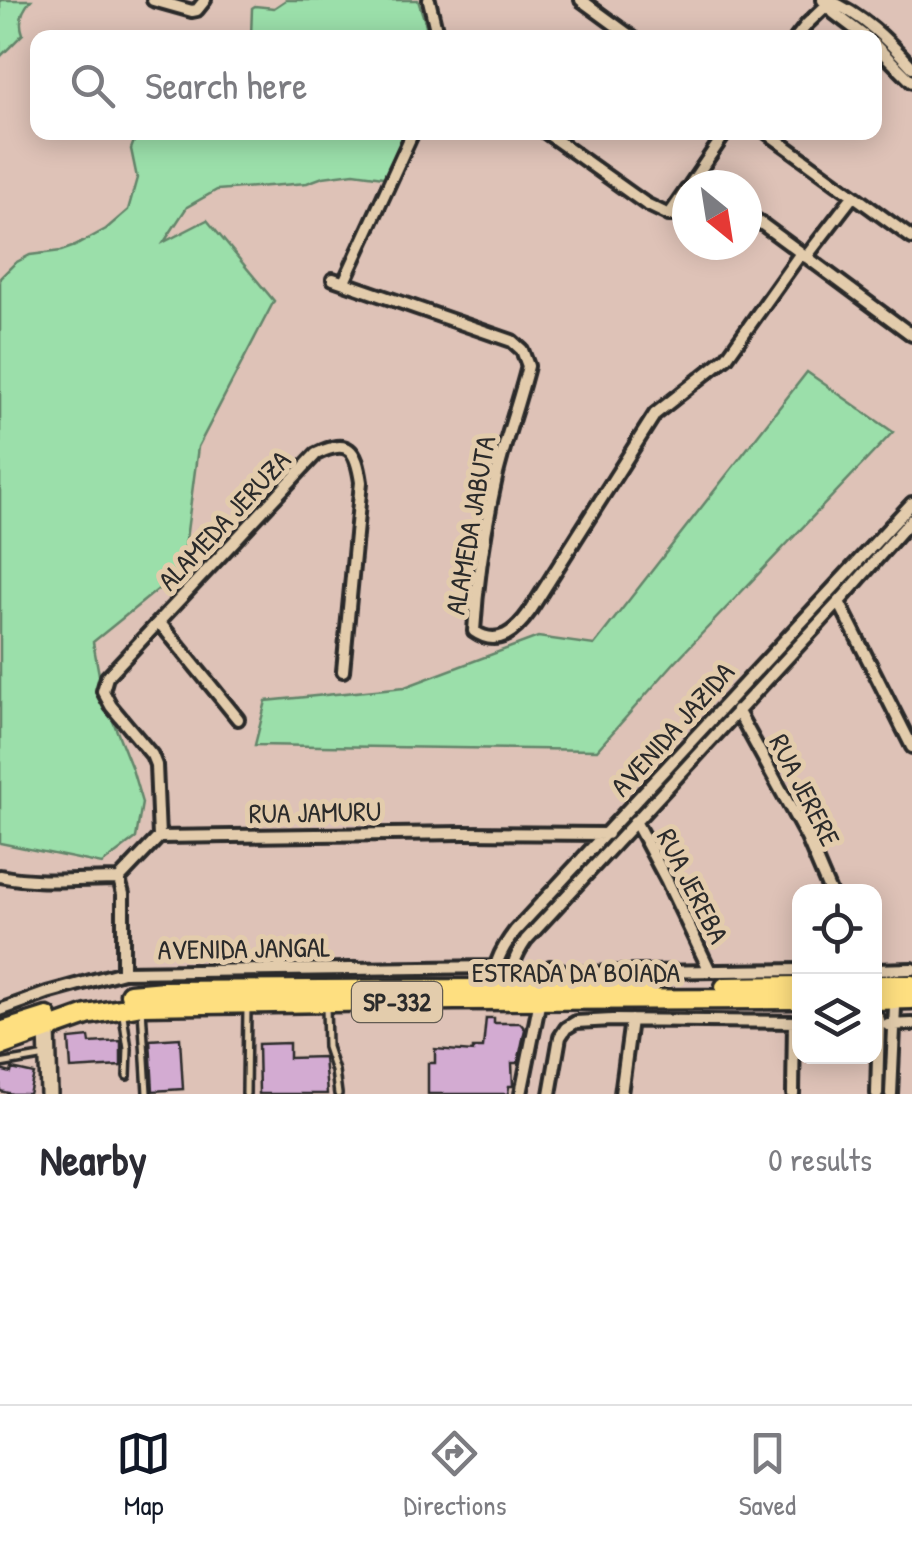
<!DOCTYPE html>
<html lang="en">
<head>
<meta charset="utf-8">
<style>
  body { margin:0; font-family:"Patrick Hand",sans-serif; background:#f7f7f7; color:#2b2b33 }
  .controls { position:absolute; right:30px; bottom:30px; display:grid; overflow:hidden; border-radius:20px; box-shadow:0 5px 25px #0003 }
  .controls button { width:90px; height:90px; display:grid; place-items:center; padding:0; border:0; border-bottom:2px solid #e1e1e2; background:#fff; color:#2b2b33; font:50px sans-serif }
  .compass { position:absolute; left:672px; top:170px; width:90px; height:90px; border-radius:50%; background:#fff; box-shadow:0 5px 25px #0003; rotate:150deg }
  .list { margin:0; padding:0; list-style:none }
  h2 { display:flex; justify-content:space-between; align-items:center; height:130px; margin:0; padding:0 40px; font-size:42px }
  h2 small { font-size:32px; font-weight:400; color:#7c7c81 }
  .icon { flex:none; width:55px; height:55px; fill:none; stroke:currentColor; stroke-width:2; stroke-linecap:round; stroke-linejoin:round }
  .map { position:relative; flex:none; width:912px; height:1094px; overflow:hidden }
  .search { position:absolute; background:#fff; box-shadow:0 5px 25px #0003; left:30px; right:30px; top:30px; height:110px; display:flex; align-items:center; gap:25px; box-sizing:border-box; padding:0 35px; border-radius:20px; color:#7c7c81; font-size:38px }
  .sheet { height:310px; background:#fff }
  nav { display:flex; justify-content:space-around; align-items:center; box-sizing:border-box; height:140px; border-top:2px solid #e1e1e2; background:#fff; font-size:28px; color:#7c7c81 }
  nav a { display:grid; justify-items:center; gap:5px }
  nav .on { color:#111827 }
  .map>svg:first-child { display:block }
  .green { fill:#9bdfaa; stroke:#63856a; stroke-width:2.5 }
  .building { fill:#d3abd2; stroke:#2b2b2b; stroke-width:2.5 }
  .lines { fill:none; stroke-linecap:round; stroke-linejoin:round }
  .lane-casing { stroke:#2b2b2b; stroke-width:12 }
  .street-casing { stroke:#2b2b2b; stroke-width:18 }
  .secondary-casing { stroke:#2b2b2b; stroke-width:22 }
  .primary-casing { stroke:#2b2b2b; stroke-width:25 }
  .lane { stroke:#e3ccac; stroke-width:5 }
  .street { stroke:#e3ccac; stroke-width:10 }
  .secondary { stroke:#e3ccac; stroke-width:15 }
  .primary { stroke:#fedf80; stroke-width:18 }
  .labels { text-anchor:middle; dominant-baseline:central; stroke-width:10; stroke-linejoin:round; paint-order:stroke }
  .shield { fill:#e3ccac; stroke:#625b52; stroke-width:2.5 }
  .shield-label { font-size:25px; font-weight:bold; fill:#2b2b2b }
  .street-label { font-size:28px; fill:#2b2b2b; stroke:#e3ccac }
</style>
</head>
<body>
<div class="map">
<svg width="912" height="1094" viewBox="0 0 912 1094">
  <rect width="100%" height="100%" fill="#dec2b7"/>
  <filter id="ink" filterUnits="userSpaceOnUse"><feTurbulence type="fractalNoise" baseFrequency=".01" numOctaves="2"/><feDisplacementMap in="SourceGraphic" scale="20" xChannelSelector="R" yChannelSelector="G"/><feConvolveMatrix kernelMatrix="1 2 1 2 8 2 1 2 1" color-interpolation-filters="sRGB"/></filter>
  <g filter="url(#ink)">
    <path class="green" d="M0,0h31c-9,10 -13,21 -8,34l-23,23z
      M286,0h132l8,25 -2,12h-173l1,-29 3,-2 19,2z
      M137,133h266l-8,29 3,17 -44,-6 -31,4 -16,6 -90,7 -30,17 -23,35 43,-22 67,81 -76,146 -16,123 -89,72 10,54 29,73 10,34 -6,35 -34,26 -102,-21v-565l15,-15 15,-8 31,-4 14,-5 31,-17 22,-19 9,-32 -6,-29z
      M807,372l86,60 -219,231 -77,87 -342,-5 11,-44 139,-14 133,-50 56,8z"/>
    <path class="building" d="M486,1018h8v5h26l5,6 -7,34h-6l1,23h-4l-1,8h-80v-31h7v-14l38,3v-4h10z
      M89,1037l1,6 31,-2v25l-50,3 -2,-30z
      M180,1038l3,51 -30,2 -3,-51z
      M289,1043v15l35,-1 3,37h-68l-1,-50z
      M12,1069l22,5 -5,20h-17l-12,-3v-21l11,3z"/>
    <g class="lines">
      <defs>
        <path id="lane" d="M326,1006l1,41 8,24 3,23
          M142,1008l5,85
          M123,1015l5,34 -1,27
          M0,1064l46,-8
          M246,1094l1,-88"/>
        <path id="street" d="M153,0l39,11 5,-1 8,-10
          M429,0l9,38
          M581,0l52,38
          M823,0l11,13 33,25
          M828,0c35,15 59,39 84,67
          M796,38l11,-14 23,-22
          M874,44l38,38
          M545,132l101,72 23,11h18
          M766,132l146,106
          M690,185l36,-53
          M669,215l18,-26
          M747,217l11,4 154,114
          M806,257l47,-61
          M333,279l179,62 10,9 6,16c-9,37 -23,74 -32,112 -11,50 -19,102 -22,153 24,17 42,0 56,-20l125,-197 72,-57 74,-104
          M344,282l69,-150
          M839,602l73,145
          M159,622l79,97
          M737,710l70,128 23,54
          M635,821l32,60 43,90
          M159,837l-3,-72 -4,-10 -41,-49 -8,-15 4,-14 209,-223c33,-16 40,-5 45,28l-18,189
          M0,876c39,8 80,3 119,3
          M119,879l40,-42 305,-4 143,1
          M119,879l4,15v78
          M550,967l21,6 229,-3
          M874,970l38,-1
          M511,989c-1,-20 4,-33 15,-49l313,-338 73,-83
          M493,994c-1,-26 6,-42 22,-63l397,-428
          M0,1010l47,-17 76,-21 371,-5
          M874,1012l5,8 -2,74
          M888,1025l24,-1
          M521,1094l19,-94
          M550,1094l10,-57 6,-9 10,-6 36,-2 188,2
          M621,1094l10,-74
          M793,1094l1,-72
          M891,1094l4,-87 -2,-7"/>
        <path id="secondary" d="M44,1019l3,10 2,65"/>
        <path id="primary" d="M874,985h38
          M725,987l75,-1
          M130,994l34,-3 485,-3
          M874,1000l38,-1
          M0,1032l47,-15
          M0,1046l87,-31 55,-10 312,-5 346,-1"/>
      </defs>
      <use href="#lane" class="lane-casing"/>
      <use href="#street" class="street-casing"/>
      <use href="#secondary" class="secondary-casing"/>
      <use href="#primary" class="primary-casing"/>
      <use href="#lane" class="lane"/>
      <use href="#street" class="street"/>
      <use href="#secondary" class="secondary"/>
      <use href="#primary" class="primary"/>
    </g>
  </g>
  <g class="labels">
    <rect class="shield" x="352" y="982" width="90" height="40" rx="8"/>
    <g class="shield-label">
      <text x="397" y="1002">SP-332</text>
    </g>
    <g class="street-label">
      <text transform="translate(224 520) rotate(-47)">ALAMEDA JERUZA</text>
      <text transform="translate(470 525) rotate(-80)">ALAMEDA JABUTA</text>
      <text transform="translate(672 729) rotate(-48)">AVENIDA JAZIDA</text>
      <text transform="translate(805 790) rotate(63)">RUA JERERE</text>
      <text transform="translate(315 812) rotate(-1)">RUA JAMURU</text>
      <text transform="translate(693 886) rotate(63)">RUA JEREBA</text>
      <text transform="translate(244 948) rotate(-1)">AVENIDA JANGAL</text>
      <text x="576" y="972">ESTRADA DA BOIADA</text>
    </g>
  </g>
</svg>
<div class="controls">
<button><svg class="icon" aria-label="locate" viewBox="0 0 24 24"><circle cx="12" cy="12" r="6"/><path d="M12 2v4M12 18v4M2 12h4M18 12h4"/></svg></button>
<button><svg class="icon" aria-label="layers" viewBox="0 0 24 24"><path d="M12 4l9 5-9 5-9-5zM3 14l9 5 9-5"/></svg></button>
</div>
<svg class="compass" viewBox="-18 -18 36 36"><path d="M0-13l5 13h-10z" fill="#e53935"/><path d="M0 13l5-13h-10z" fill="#7c7c81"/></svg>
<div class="search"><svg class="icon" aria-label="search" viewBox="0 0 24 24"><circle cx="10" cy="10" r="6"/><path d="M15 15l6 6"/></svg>Search here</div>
</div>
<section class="sheet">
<h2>Nearby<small>0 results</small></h2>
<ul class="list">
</ul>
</section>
<nav>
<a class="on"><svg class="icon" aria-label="map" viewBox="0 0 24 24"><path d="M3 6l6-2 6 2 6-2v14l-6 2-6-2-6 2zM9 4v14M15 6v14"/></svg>Map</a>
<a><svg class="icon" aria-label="directions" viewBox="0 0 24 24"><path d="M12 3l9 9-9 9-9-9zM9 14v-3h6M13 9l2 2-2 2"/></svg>Directions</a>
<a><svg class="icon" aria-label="saved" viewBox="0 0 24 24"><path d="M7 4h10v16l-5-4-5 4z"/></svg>Saved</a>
</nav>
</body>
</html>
